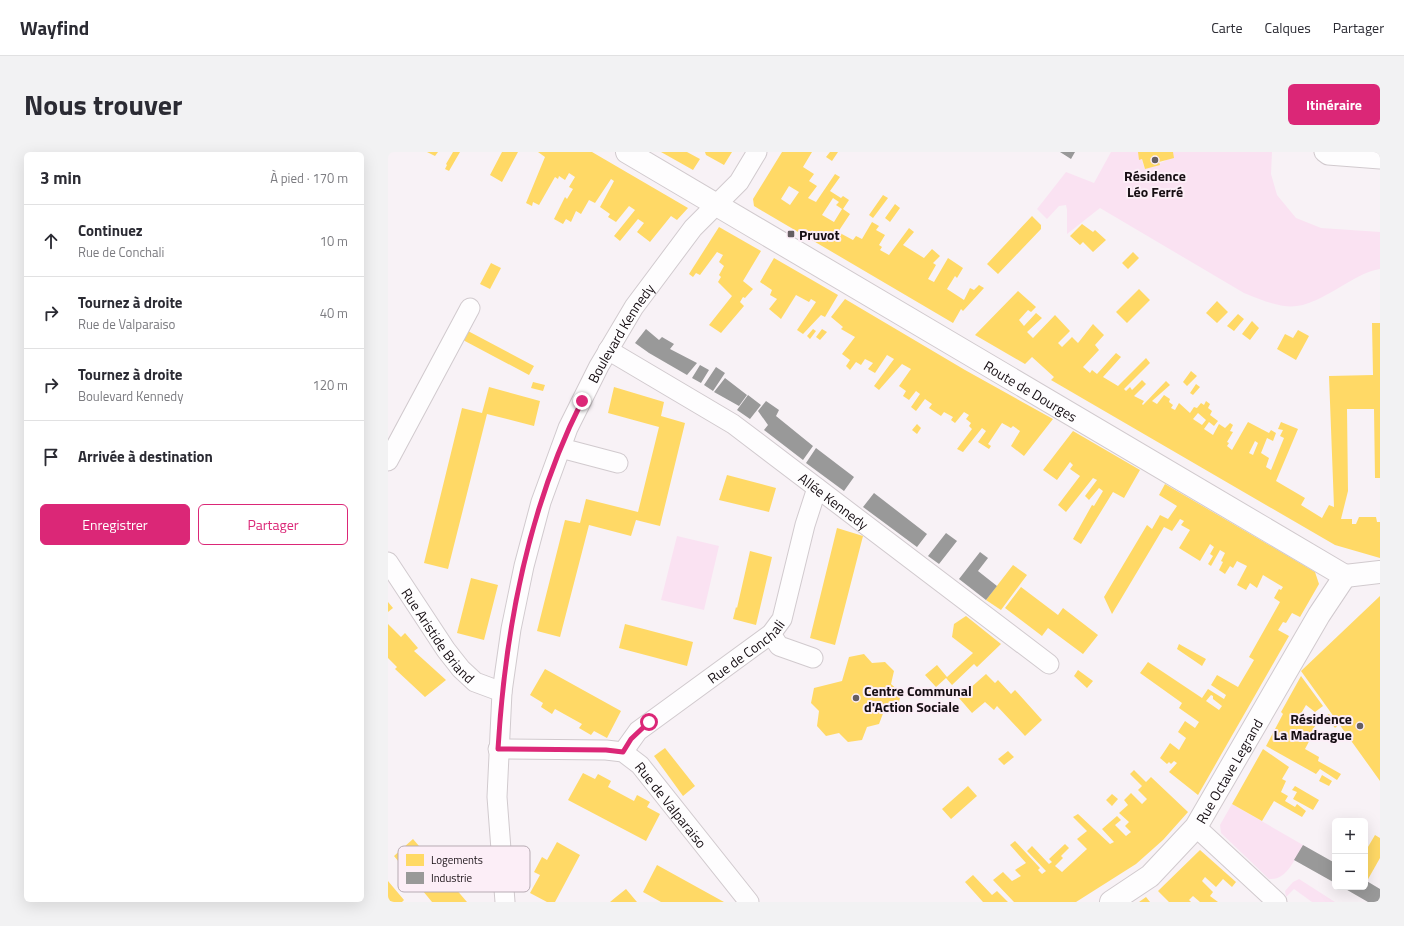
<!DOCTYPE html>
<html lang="fr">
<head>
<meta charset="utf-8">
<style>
  body { margin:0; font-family:"Titillium Web",sans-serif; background:#f2f2f3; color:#2b2b33 }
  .controls { position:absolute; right:12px; bottom:12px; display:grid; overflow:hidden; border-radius:6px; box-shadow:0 4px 16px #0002 }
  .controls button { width:36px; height:36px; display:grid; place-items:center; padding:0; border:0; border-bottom:1px solid #e1e1e2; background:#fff; color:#2b2b33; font:20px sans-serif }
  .stop { position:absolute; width:12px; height:12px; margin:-9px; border:3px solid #db2777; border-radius:50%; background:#fff }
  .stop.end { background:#db2777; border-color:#fff; box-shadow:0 1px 4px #0008 }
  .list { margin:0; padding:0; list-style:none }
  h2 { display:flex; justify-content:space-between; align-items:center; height:52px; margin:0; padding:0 16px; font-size:17px }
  h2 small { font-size:13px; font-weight:400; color:#7c7c81 }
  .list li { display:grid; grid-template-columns:26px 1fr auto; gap:12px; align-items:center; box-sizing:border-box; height:72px; padding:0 16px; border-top:1px solid #e1e1e2 }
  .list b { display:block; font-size:15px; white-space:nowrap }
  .list p { margin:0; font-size:13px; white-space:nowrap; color:#7c7c81 }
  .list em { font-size:13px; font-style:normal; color:#7c7c81 }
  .actions { display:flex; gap:8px; padding:12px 16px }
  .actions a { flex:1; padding:9px 0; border:1px solid #db2777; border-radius:6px; text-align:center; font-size:14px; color:#db2777 }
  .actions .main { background:#db2777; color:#fff }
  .icon { flex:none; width:22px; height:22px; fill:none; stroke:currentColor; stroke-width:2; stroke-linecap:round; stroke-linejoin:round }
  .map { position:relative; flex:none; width:992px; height:750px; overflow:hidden; border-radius:6px }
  header { display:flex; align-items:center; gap:24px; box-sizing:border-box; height:56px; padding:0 20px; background:#fff; border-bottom:1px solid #e1e1e2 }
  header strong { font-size:19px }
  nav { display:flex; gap:22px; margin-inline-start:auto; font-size:14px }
  .intro { display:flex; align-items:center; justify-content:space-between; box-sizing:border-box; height:96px; padding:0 24px }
  h1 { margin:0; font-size:28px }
  .button { padding:10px 18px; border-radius:6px; background:#db2777; color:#fff; font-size:14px; font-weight:700 }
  main { display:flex; gap:24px; padding:0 24px }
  aside { flex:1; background:#fff; border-radius:6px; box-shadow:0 4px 16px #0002 }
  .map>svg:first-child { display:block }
  .green { fill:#fae2f2 }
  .homes { fill:#ffd966; fill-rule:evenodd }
  .industry { fill:#999 }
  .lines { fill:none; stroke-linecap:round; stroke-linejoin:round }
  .minor-casing { stroke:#d1cace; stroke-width:21 }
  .major-casing { stroke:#d1cace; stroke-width:24 }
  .minor { stroke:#fefdfe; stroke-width:19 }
  .major { stroke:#fefdfe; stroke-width:22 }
  .route { stroke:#db2777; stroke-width:5 }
  .poi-dot { fill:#655e62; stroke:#fceef7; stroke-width:1.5 }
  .labels { text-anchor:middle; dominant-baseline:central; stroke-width:4; stroke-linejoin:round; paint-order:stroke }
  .poi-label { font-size:14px; font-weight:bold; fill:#160e13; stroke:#fceef7; text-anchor:start }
  .street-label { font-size:14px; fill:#160e13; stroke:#fceef7 }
  .key { fill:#fceef7; stroke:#b7abb3; stroke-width:1 }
  .key-label { font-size:11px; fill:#160e13 }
</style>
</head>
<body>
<header>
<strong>Wayfind</strong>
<nav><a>Carte</a><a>Calques</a><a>Partager</a></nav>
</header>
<div class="intro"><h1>Nous trouver</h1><a class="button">Itinéraire</a></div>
<main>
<aside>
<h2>3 min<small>À pied · 170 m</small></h2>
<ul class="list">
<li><svg class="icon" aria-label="ahead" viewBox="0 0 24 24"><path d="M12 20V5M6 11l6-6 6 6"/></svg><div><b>Continuez</b><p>Rue de Conchali</p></div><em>10 m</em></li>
<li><svg class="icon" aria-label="right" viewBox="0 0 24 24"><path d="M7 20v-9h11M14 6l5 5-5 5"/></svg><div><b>Tournez à droite</b><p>Rue de Valparaiso</p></div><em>40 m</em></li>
<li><svg class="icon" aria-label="right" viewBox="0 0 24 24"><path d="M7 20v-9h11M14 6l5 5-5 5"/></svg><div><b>Tournez à droite</b><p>Boulevard Kennedy</p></div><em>120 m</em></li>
<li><svg class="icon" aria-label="arrive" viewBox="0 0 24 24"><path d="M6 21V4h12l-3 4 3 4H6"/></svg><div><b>Arrivée à destination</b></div></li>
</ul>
<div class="actions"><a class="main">Enregistrer</a><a>Partager</a></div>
</aside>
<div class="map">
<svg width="992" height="750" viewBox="0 0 992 750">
  <rect width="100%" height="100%" fill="#f8f2f6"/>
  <path class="green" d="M723,0h28l6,17 20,-8 6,-9h101l-1,22 6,21 19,23 25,10 59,4v37c-13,2 -22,8 -33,14 -46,27 -53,31 -103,10l-144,-85 -33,26v-24l-1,-5 -7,1 -12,13 -10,-10 29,-37 28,11z
    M289,384l42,10 -15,64 -43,-10z
    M844,652l71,41c-8,13 -16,36 -34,34l-48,-46 -1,-8z
    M911,727l36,23h-23l-18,-13 -8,8 -1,-6 8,-9z"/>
  <path class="homes" d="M39,0h11l-3,4z
    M65,0h7l-11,19 -4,-2 2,-4 -1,-1z
    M114,0h16l-16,30 -12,-7z
    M150,0h54l96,56 -11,12 -6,-4 -21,26 -13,-10 7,-9 -6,-4 -18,22 -6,-5 21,-26 -6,-4 -13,16 -8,-5 2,-3 -10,-7 14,-26 -3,-2 -16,24 -6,-3 -8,14 -5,-3 -5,11 -5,-3 -3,5 -9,-5 11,-22 2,2 6,-10 -4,-2 6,-10 -6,-4 -4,7 -6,-4 -1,3 -3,-2 -16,28 -6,-3 -1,4 -6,-3 19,-46z
    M273,0h26l13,7 -7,11z
    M317,0h27l-8,13 -18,-10z
    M394,0h30l-9,15 11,7 -5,7 8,5 -9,12 8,4 19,-28 5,3 -10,14 11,7 2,-2 6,4 -6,9 7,5 -12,18 15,8 3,-4 6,3 10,-17 7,4 -3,4 9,5 -6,10 3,2 -2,3 9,5 20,-27 5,4 -11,13 21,13 8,-9 8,7 -7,7 3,2 -8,14 6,3 14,-24 15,10 -6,10 -2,-2 -8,13 17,11 6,-12 4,2 5,-5 5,3 -21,23 -2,-2 -8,14 -199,-117 -1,-7zM401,34l10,6 -9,13 -9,-6zM445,46l6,4 -3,3 6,4 -8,13 -12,-7z
    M442,0h8l-6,9 -6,-4z
    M750,0h35l1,6 -15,4 1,3 -15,4 -3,-10 -3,1z
    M495,43l5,3 -15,20 -4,-3z
    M507,52l5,4 -10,14 -5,-4z
    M644,64l9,9v4l-43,45 -11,-10z
    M694,72l11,8 2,-2 11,10 -13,12 -10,-10 -3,3 -10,-9z
    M331,75l42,24 -18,30 10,8 -8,9 -2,-1 -3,5 4,4 -23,27 -12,-8 23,-29 -14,-14 3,-5 -2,-2 5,-9 -5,-4 4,-7 -6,-3 -17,23 -4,-2 -3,4 -4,-3z
    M745,100l6,6 -11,11 -6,-6z
    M386,106l64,37 -13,22 -4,-2 -18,19 -6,-4 19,-28 -5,-3 -2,3 -13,-7 -15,24 -12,-10 8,-10 -7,-4 2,-5 -12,-8z
    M103,111l10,5 -11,21 -10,-5z
    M751,137l11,11 -23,23 -11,-11z
    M630,139l18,16 -5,5 -3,-2 -9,10 5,6 12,-13 6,5 -15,14 6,6 22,-23 15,16 -12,12 4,4 10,-10 6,6 15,-19 11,11 -9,10 4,5 -16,17 7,6 2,-3 5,4 19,-21 5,4 -18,20 15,9 28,-28 4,5 -26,26 2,2 4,-4 2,3 10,-10 4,4 -12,12 10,5 -2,3 1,1 23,-24 4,4 -18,16 5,3 7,-9 6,4 -1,3 4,3 -2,3 4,2 4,-7 11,10 4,-6 3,1 4,-5 3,2 2,-4 4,3 -2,4 4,3 -2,4 8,6 -4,5 -5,-4 -5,7 9,6 6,-11 6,4 5,-5 3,2 -3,6 3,1 -6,10 2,1 -2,3 5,4 16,-28 21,11 2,-3 5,3 -3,8 -6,-3 -6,15 8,5 -3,9 5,3 13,-32 -4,-2 3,-6 -5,-1 3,-7 17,7 -22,52 29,17 -4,7 21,13 7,-13 5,2 -5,-131 44,-1 -1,-52h8v155h-5l-1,-69h-27l1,82 -7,28h11v5h4l3,-7h17l1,5h3v36l-45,-13 -284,-165 3,-3 -22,-20 -7,7 -50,-29zM810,261l8,7 -4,5 -9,-6zM867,289l3,2 -5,12 -4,-2z
    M457,147l120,71 88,49 -29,37 -13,-10 9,-15 -7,-5 -2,2 -9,-5 -14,21 3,2 -2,3 -11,-7 8,-11 -4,-3 -19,24 -6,-3 15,-20 -3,-3 2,-3 -5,-4 3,-4 -5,-3 -9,11 -4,-3 2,-3 -9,-5 -3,4 -12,-8 3,-4 -7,-5 -9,12 -5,-4 9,-13 -4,-3 -7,9 -6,-4 3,-5 -7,-5 12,-17 -9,-5 -23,26 -5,-4 20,-27 -7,-4 -12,18 -7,-4 5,-6 -8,-4 -4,6 -5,-3 -6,8 -4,-4 4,-6 -8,-6 13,-17 -14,-8 2,-2 -12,-10z
    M829,149l11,11 -11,11 -11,-10z
    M850,162l6,5 -10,12 -7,-5z
    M864,169l7,7 -9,12 -8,-6z
    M425,177l3,2 -6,8 -3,-3z
    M434,177l5,3 -7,8 -4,-3z
    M910,178l11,6 -13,24 -19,-11 8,-15 8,4z
    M80,179l66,35 -5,9 -66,-35z
    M803,219l6,5 -10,10 -4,-4z
    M145,230l12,3 -2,6 -12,-3z
    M808,232l4,3 -7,8 -3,-2z
    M101,235l51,14 -6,25 -47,-12 -39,155 -24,-6 38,-155 20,5z
    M226,235l50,15 -3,14 24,7 -25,103 -24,-6 -5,16 -42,-11 -29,112 -23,-6 28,-111 15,3 6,-24 52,13 21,-85 -51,-14z
    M529,272l4,4 -4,6 -5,-4z
    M685,279l67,39 -16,28 -11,-6 -32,52 -8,-5 19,-34 2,1 9,-15 -4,-3 -10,12 -4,-4 12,-16 -4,-2 -27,34 -8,-7 22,-29 -10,-7 3,-4 -3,-3 -13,18 -14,-10z
    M339,323l49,13 -7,24 -50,-12z
    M777,332l150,88 4,12 -19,33 -8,-4 -6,10 -3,-1 -5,8 11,6 -91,159 -29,-23 8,-9 -3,-2 -3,3 -2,-2 -2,2 -7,-6 10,-15 9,7 7,-12 -8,-6 7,-11 10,7 4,-6 -20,-14 3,-5 -42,-30 8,-11 54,36 6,-9 16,10 2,-4 -15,-10 6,-10 21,12 16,-27 -5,-3 31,-55 -6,-4 5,-9 2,1 2,-3 -20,-12 -6,13 -7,-5 -4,7 -9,-5 10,-19 -10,-5 -4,7 -3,-2 -5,8 -6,-4 4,-8 -2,-1 4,-8 -5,-3 -9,16 -3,-2 5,-8 -3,-2 4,-7 -4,-3 -10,17 -21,-13 11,-18 -9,-5 3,-4 -4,-2 -8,12 -8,-4 -52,87 -8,-17 43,-72 5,4 8,-14 8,4 9,-13 -18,-11zM823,543l2,1v3l9,7 -3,4 -13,-9z
    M449,376l26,8 -28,109 -25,-7z
    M362,399l22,6 -16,68 -23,-6 3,-12 1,1z
    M625,413l14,10 -26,35 -15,-10z
    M83,426l27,7 -14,55 -27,-7z
    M633,435l37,28 5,-7 35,27 -15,19 -35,-26 -6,8 -37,-28z
    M992,444v185l-79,-110z
    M0,450l5,6 -5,4z
    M578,464l35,28 -24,23 -3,-3 -22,21 -6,-7 -10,9 -11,-12 12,-10 10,12 26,-24 -21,-16 2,-13z
    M0,472l13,13 4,-4 13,15 -4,3 32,29 -21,17 -30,-28 2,-2 -9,-9z
    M237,472l68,18 -6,24 -68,-18z
    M791,492l27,15 -4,7 -25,-17z
    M476,502l8,9 13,-1 9,9 -3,13 10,9 -3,14 -14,4 -5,13 -12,3 -5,13 -14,2 -9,-9 -13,3 -9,-10 2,-15 -8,-8 3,-15 28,-7 7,-24z
    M157,517l76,42 -14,27 -13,-7 -3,4 -12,-7 3,-4 -27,-15 -3,5 -11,-7 2,-4 -13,-8z
    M690,518l15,11 -6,7 -13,-12z
    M598,522l9,9 3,-3 13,14 4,-4 27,30 -17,16 -28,-30 -3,4 -9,-8 -13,11 -13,-15z
    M913,524l22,30 -8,6 -9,-7 -7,12 9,5 3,-5 7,4 -6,10 2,1 -9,17 14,8 -1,4 23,13 -4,6 -17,-11 -4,5 -50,-28 17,-32 -2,-2z
    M941,562l9,11 -3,3 -9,-12z
    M277,596l30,38 -12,10 -29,-40z
    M875,597l26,18 -7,12 4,2 -5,11 7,4 -3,5 10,6 2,-3 9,7 -4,6 -28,-16 -12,20 -30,-17z
    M620,599l6,6 -10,8 -6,-6z
    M746,618l12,12 5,-5 37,35 -25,28 -27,24 -60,38h-62l-21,-22 10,-8 9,9 9,-5 -6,-6 11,-7 -16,-18 5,-4 25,27 -2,2 4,4 4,-3 -19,-20 5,-5 17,18 3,-2 -3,-3 16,-15 4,4 -8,8 2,2 -8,8 7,6 25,-23 -10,-10 10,-8 -14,-14 5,-3 32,30 4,-2 -12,-13 15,-13 4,4 -6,5 11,11 5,-4 -6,-6 4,-4 -10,-9 9,-8 -4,-5 7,-7 11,11 5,-5 -9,-9 4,-4 -12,-12z
    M195,621l12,6 3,-5 13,7 -3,6 26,14 3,-6 13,7 -3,5 13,7 -14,27 -78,-41z
    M934,623l10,6 -3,5 -10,-5z
    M580,634l9,10 -26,23 -9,-10z
    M907,634l24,14 -6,10 -20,-11 4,-7 -5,-2z
    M724,642l6,5 -6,7 -6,-6z
    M987,683l5,3v20l-13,23 -2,-1v-28z
    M25,687l54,63h-35l-38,-46z
    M169,690l23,13 -25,47h-8l-17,-9 10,-18 -6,-3 8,-15 5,3z
    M812,698l36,32 -4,5 -9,-8 -7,8 -11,-10 -3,4 11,11 -3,4 8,6h-18l-7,-6 -4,4 2,2h-22l-11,-11z
    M269,713l67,37h-63l-18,-10z
    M585,723l19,20 5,-4 11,11h-25l-18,-20z
    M0,729l16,19 -2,2h-14z
    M238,737l11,13h-27l6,-5z
    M758,745l4,5h-11z"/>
  <path class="industry" d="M672,0h15l-4,7z
    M258,177l13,11 3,-3 12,7 -4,5 27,14 -10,12 -38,-22 -14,-10z
    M312,213l9,5 -8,13 -9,-5z
    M328,215l9,6 -12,18 -9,-6z
    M337,226l22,17 -8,11 -25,-14z
    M360,243l13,10 -11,14 -13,-9z
    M378,249l13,9 -3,6 37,30 -10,14 -39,-30 4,-5 -10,-14z
    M428,296l38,29 -10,14 -38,-28z
    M486,341l53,41 -10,13 -54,-40z
    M558,381l11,8 -18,23 -11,-8z
    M592,400l8,6 -10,13 19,15 -11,14 -27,-21z
    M915,693l32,18v20l-41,-23z
    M977,728l15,9v13h-12l-26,-15h23z"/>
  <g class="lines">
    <defs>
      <g id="minor">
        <path d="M936,0l4,3 52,4"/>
        <path id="s1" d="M220,198l125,74 316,240"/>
        <path d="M173,296l57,15"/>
        <path d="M0,309l82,-153"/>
        <path id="s2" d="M0,410l58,88 15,19 14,13 27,10"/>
        <path d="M383,482l8,12 34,12"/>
        <path id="s3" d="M110,597l108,1 17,2 17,13 109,137"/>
        <path id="s4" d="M235,600l15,-21 133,-97 11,-15 23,-94 12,-37"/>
        <path d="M808,675l81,75"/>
        <path id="s5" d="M117,750l-8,-105 5,-105 9,-63 13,-63 17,-64 27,-74 31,-62 35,-59 59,-79 46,-46 18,-30"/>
      </g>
      <g id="major">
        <path id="s6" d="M239,0l718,424"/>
        <path d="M957,424l35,-4"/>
        <path id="s7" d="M723,750l39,-26 46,-49 123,-212 26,-39"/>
      </g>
    </defs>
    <use href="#minor" class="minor-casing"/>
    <use href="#major" class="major-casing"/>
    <use href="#minor" class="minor"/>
    <use href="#major" class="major"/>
  </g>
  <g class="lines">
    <path class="route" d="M194,249c-54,107 -77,230 -84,348l108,1 17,2 8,-13 18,-17"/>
  </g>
  <g class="poi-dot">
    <circle cx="767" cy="8" r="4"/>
    <rect x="399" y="78" width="8" height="8" rx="2"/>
    <circle cx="468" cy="546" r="4"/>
    <circle cx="972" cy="574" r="4"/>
  </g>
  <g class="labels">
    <g class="poi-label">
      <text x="767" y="23" text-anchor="middle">Résidence<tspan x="767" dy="16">Léo Ferré</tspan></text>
      <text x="411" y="82">Pruvot</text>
      <text x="476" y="538">Centre Communal<tspan x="476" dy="16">d'Action Sociale</tspan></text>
      <text x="964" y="566" text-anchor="end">Résidence<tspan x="964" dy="16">La Madrague</tspan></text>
    </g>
    <g class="street-label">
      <text stroke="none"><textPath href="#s5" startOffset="592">Boulevard Kennedy</textPath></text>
      <text stroke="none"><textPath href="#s6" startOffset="469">Route de Dourges</textPath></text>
      <text stroke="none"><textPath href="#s1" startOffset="272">Allée Kennedy</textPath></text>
      <text stroke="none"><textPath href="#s2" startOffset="89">Rue Aristide Briand</textPath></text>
      <text stroke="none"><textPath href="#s4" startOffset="160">Rue de Conchali</textPath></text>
      <text stroke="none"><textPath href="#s7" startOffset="179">Rue Octave Legrand</textPath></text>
      <text stroke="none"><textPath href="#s3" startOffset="197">Rue de Valparaiso</textPath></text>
    </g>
  </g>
  <rect x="10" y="694" width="132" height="46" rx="6" class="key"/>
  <rect x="18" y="702" width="18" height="12" fill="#ffd966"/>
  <rect x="18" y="720" width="18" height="12" fill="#999"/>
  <g class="key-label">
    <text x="43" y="712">Logements</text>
    <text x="43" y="730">Industrie</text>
  </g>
</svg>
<div class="controls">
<button>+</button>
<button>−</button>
</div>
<div class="stop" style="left:261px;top:570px"></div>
<div class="stop end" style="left:194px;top:249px"></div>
</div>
</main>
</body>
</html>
